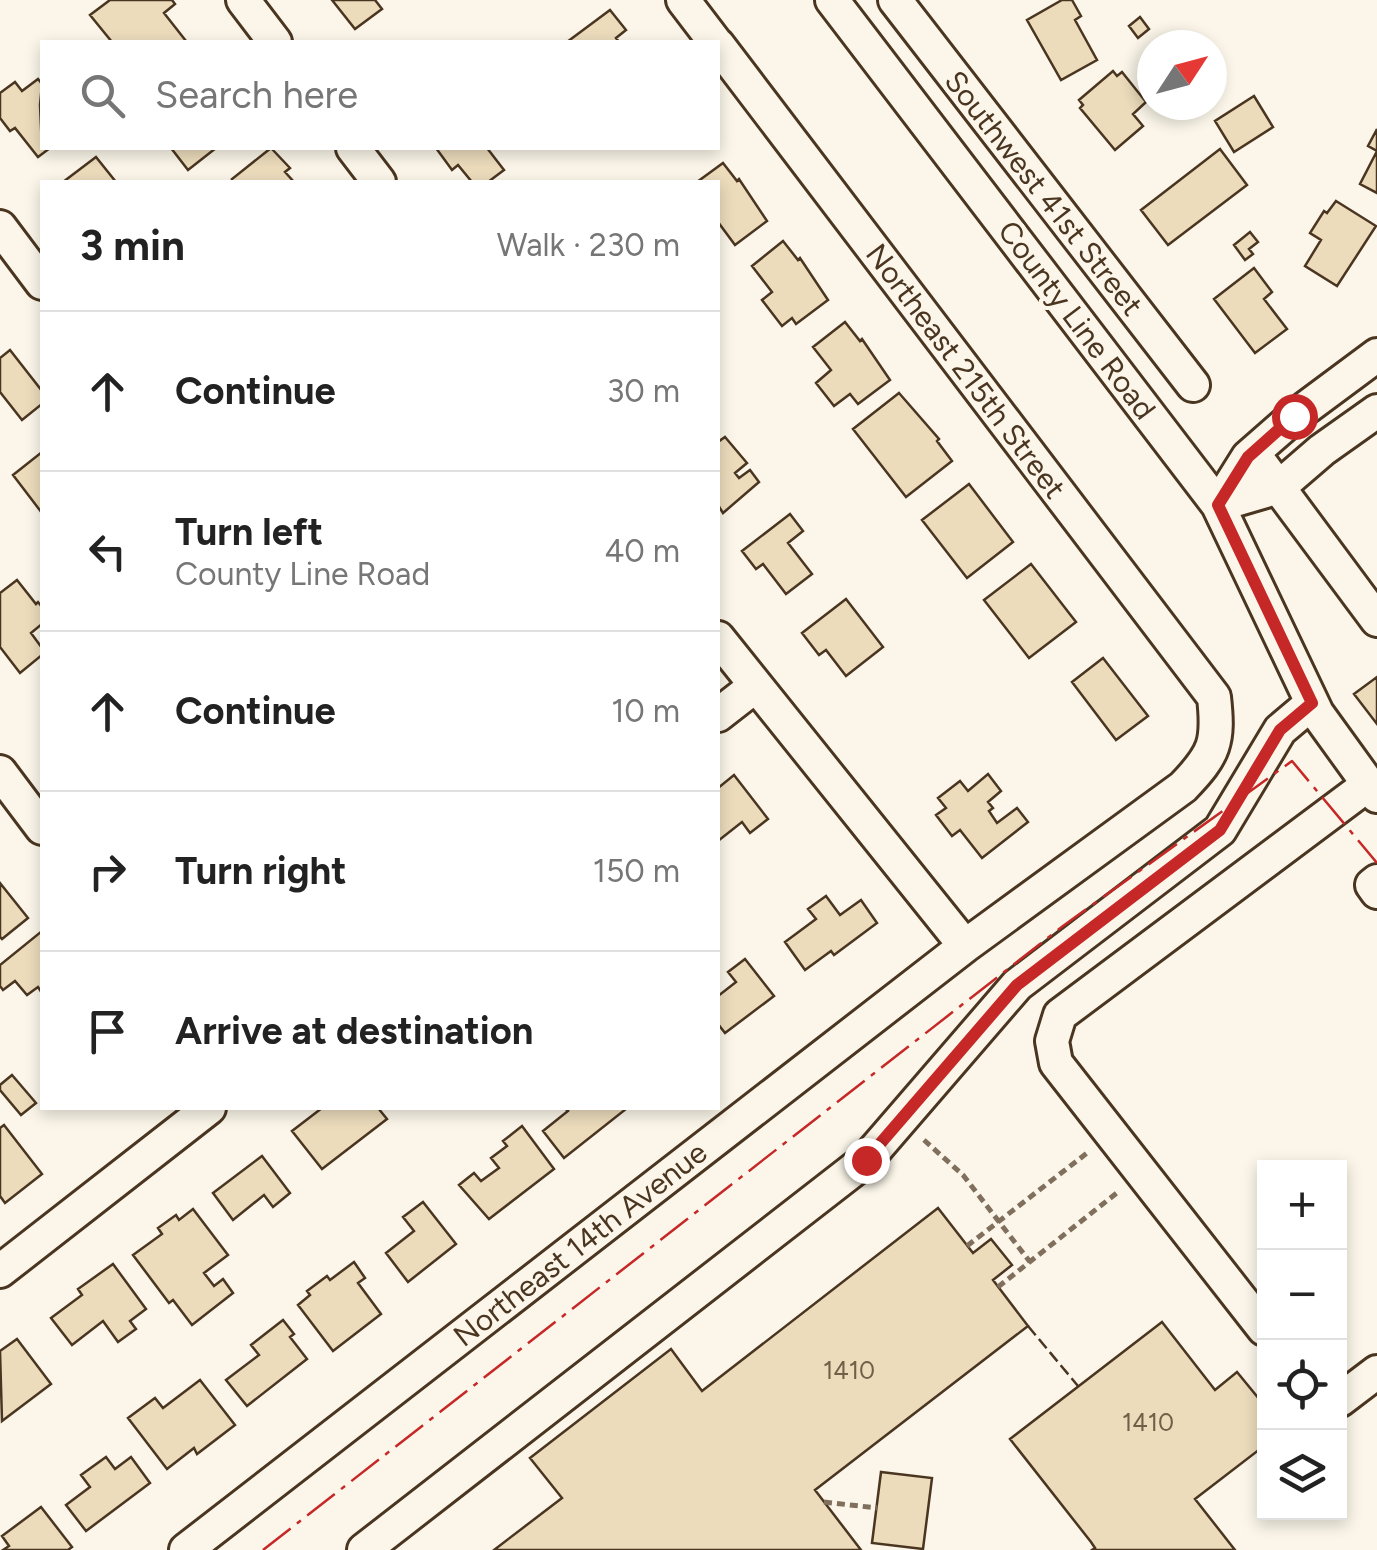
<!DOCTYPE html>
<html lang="en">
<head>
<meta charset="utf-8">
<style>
  body { margin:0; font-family:Figtree,sans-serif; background:#f6f6f6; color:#222 }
  .controls { position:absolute; right:30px; bottom:30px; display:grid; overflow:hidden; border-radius:0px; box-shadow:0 5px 15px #0003 }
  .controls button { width:90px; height:90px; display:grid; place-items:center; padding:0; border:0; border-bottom:2px solid #e0e0e0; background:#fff; color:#222; font:50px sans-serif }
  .compass { position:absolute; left:1137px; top:30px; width:90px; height:90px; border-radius:50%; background:#fff; box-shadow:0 5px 15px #0003; rotate:54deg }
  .stop { position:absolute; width:30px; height:30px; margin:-22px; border:8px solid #c62828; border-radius:50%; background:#fff }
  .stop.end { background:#c62828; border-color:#fff; box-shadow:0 2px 10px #0008 }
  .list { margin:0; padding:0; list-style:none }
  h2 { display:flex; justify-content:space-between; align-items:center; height:130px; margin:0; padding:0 40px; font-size:42px }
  h2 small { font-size:32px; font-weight:400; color:#767676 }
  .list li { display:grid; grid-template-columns:65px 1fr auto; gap:30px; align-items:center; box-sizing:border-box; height:160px; padding:0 40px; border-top:2px solid #e0e0e0 }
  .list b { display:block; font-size:38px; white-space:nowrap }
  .list p { margin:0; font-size:32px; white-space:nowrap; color:#767676 }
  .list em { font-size:32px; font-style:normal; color:#767676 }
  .icon { flex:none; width:55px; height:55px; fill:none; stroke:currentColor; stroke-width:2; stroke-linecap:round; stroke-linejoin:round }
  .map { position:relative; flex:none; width:1377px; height:1550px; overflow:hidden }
  .search { position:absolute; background:#fff; box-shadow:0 5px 15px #0003; left:40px; top:40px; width:680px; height:110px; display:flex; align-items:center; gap:25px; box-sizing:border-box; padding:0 35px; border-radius:0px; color:#767676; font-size:38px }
  .panel { position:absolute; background:#fff; box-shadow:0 5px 15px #0003; left:40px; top:180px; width:680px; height:930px; border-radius:0px }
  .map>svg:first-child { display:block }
  .building { fill:#ecdcbc; stroke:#4a3520; stroke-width:2.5 }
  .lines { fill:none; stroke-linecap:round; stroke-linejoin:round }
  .minor-casing { stroke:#4a3520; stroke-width:38 }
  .path { stroke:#7f6f5c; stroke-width:5; stroke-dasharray:8 5; stroke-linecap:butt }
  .minor { stroke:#fbf6e9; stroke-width:32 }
  .fence { stroke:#4a3520; stroke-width:2.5; stroke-dasharray:12 5; stroke-linecap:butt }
  .power { stroke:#c62828; stroke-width:2.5; stroke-dasharray:35 8 5 8; stroke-linecap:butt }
  .route { stroke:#c62828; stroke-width:12 }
  .labels { text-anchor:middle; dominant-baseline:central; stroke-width:8; stroke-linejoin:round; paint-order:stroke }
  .number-label { font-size:25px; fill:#725f47 }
  .street-label { font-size:30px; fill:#4a3520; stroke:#fbf6e9 }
</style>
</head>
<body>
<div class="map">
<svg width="1377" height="1550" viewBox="0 0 1377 1550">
  <rect width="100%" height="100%" fill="#fbf6e9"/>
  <path class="building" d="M110,0h62l3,4 -11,9 22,28 -74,1 -22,-27z
    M332,0h43l7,9 -27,20z
    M1062,0h10l9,16 -6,4 22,40 -36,20 -34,-60z
    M610,10l16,20 -10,8 3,4h-52z
    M1140,17l9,12 -11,9 -9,-12z
    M1113,71l4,5 5,-4 24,30 -13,12 10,12 -28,24 -35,-42 3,-3 -4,-5z
    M38,79l4,5 -2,21 2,43h8l-12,9 -23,-29 -5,3 -10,-13v-25l15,-11 7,9z
    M1254,96l19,31 -39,25 -19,-31z
    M1377,129v64l-17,-9 17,-33 -9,-5z
    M171,148h45l-28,22z
    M271,148l19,20 -5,4 9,10h-59l-3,-3z
    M436,148h51l17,22 -16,12h-16l-14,-17 -6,5z
    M1220,149l27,36 -79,60 -27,-35z
    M96,157l20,25h-53z
    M723,163l14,18 2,-2 28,42 -32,24 -17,-23v-40h-21z
    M1336,201l40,25 -39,60 -32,-20 16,-26 -11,-7 14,-22 3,2z
    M1250,232l8,10 -9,7 4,5 -8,6 -11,-15z
    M783,241l15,19 2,-2 28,42 -32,24 -4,-6 -10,8 -20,-26 10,-8 -20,-26z
    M1254,268l18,24 -8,7 23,30 -32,24 -41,-54z
    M845,322l15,19 2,-2 28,41 -32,24 -8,-10 -16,12 -18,-23 15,-13 -18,-23z
    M10,350l32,41v13l-20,16 -22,-28v-34z
    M899,393l40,46 -2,2 15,20 -46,36 -53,-68z
    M725,437l22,26 -12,10 4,5 11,-8 9,12 -36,31 -5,-8v-63z
    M42,452v61l-29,-38z
    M969,484l44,58 -46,36 -45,-58z
    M790,514l13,17 -15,12 24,31 -26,20 -23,-30 -7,5 -14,-18z
    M1031,564l45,58 -47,36 -45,-58z
    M17,580l19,24 2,-2 4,5v17l-11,9 11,15v7l-22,18 -20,-26v-54z
    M846,599l37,48 -37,29 -20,-26 -7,5 -17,-22z
    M1103,658l45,58 -32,24 -44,-58z
    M1377,677v47l-23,-30z
    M988,774l13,17 -13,11 5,6 -4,3 8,12 20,-15 11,14 -46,36 -22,-28 -8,6 -16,-21 10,-7 -8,-10 22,-17 8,10z
    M734,775l34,44 -18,14 -8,-11 -24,19v-53z
    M0,883l28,35 -26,21 -2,-2z
    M826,896l14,19 21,-15 16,23 -43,32 -3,-4 -26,19 -20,-28 31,-23 -8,-10z
    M42,931v62l-4,-6 -11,8 -12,-14 -12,9 -3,-4v-21z
    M745,959l29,37 -49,37 -7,-9v-28l18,-14 -8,-10z
    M12,1075l24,28 -15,12 -21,-25v-5z
    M322,1108h56l9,11 -65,50 -30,-38z
    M565,1108h60l1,1 -62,49 -21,-27 25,-20z
    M4,1125l38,49 -37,29 -5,-7v-68z
    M522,1126l32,43 -65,50 -30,-34 15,-12 7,8 18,-13 -8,-10 16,-12 -4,-5z
    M262,1156l28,37 -17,14 -9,-12 -31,25 -20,-27z
    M423,1202l33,42 -48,38 -22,-29 28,-22 -11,-14z
    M938,1208l35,45 18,-14 21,26 -19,15 35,46 -213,164 46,60h-367l68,-52 -32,-40 141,-109 31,42z
    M193,1209l35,46 -24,18 10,13 9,-7 10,14 -41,32 -19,-25 -4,3 -36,-48 29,-21 -4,-6 18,-13 3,5z
    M354,1262l11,16 -7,5 23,31 -48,37 -35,-46 12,-10 -3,-4 20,-15 3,4z
    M113,1264l33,45 -16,12 6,8 -18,13 -15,-21 -31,24 -21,-27 31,-23 -4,-6z
    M283,1320l11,14 -4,3 17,22 -60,47 -21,-26 33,-25 -8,-10z
    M1162,1322l53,68 22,-18 27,33v41l-69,53 40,51h-143l3,-2 -4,-6 -81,-103z
    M17,1339l34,45 -49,37 -2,-70z
    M200,1380l35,45 -38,29 -3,-6 -27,21 -39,-51 27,-20 8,10z
    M106,1457l9,12 16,-12 19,26 -64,48 -20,-26 24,-18 -9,-12z
    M881,1472l51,6 -9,71 -51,-6z
    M41,1507l31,40 -4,3h-65l6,-4 -7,-10z"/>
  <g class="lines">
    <defs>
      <path id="minor" d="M243,0l32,42
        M683,0l32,42
        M832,0l386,505 99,208 60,83
        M895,0l298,385
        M353,148l26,34
        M0,227l42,56
        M1253,453l124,167
        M1218,505l30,-48 47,-41 82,-61
        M1218,505l61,-18 43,-37 55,-39
        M718,638l247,308
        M718,715l36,-28
        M0,772l42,56
        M1377,881l-5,4 5,7
        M0,1271l209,-163
        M1264,1329l-208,-266 -4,-22 8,-26 309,-231
        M1340,1400l37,-28
        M186,1550l779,-604 218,-159c32,-33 36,-45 31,-90l-496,-652
        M364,1550l502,-390 151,-175 203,-155 60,-100 32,-27"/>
    </defs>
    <use href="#minor" class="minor-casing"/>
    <path class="path" d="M924,1140l39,35 67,87
      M967,1246l120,-93
      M998,1287l120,-95
      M824,1502l53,6"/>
    <use href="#minor" class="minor"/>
    <path class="fence" d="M1028,1326l50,60"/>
    <path class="power" d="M263,1550l800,-624 229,-165 85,102"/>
  </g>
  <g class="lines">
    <path class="route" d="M866,1160l151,-175 203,-155 60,-100 32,-27 -94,-198 30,-48 46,-41"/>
  </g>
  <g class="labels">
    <g class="number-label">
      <text x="849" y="1370">1410</text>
      <text x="1148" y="1422">1410</text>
    </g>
    <g class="street-label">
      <text transform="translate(1044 193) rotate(52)">Southwest 41st Street</text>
      <text transform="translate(1077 320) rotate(53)">County Line Road</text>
      <text transform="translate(966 371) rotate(53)">Northeast 215th Street</text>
      <text transform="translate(580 1244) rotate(-38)">Northeast 14th Avenue</text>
    </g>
  </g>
</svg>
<div class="controls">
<button>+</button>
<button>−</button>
<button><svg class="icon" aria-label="locate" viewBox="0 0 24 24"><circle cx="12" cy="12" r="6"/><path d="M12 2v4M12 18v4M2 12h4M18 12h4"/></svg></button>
<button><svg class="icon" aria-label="layers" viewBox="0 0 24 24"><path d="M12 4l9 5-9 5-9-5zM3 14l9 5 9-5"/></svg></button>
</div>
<svg class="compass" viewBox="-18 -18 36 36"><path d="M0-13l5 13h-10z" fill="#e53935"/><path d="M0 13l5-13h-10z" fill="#767676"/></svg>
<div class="stop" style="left:1294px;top:416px"></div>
<div class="stop end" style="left:866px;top:1160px"></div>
<div class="search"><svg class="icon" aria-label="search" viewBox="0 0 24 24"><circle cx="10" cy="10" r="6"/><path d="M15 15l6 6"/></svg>Search here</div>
<section class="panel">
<h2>3 min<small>Walk · 230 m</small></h2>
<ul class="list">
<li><svg class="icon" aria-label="ahead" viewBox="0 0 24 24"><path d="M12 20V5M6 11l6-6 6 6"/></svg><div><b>Continue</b></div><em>30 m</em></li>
<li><svg class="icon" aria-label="left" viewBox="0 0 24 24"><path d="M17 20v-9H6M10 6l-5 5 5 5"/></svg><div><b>Turn left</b><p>County Line Road</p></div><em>40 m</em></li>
<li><svg class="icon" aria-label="ahead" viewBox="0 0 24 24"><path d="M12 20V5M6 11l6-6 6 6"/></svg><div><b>Continue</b></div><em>10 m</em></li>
<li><svg class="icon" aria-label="right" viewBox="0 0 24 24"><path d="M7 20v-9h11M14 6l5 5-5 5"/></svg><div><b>Turn right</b></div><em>150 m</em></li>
<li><svg class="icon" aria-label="arrive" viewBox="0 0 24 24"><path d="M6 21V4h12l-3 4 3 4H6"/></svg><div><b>Arrive at destination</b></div></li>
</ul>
</section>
</div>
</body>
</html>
